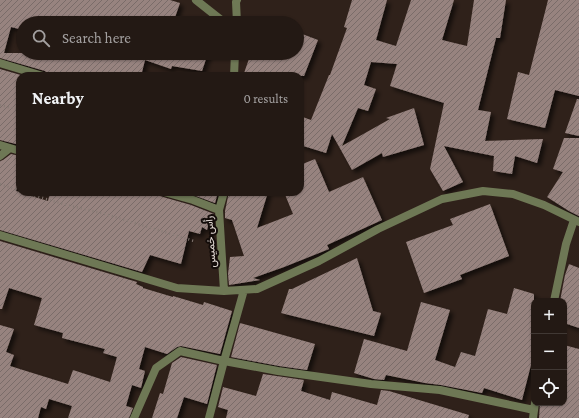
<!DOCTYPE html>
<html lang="en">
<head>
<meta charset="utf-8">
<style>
  body { margin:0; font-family:"Crimson Pro",Vazirmatn,serif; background:#2b221d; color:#f1f3f6 }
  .controls { position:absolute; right:12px; bottom:12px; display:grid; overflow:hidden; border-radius:8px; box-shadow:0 1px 3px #0004 }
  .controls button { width:36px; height:36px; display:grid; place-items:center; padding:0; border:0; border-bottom:1px solid #403834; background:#231914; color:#f1f3f6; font:20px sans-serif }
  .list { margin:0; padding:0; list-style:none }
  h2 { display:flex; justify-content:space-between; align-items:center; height:52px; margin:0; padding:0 16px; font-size:17px }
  h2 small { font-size:13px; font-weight:400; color:#a3a0a0 }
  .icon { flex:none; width:22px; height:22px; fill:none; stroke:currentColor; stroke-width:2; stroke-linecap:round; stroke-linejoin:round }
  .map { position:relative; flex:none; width:579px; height:418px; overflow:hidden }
  .search { position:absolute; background:#231914; box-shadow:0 1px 3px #0004; left:16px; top:16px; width:288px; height:44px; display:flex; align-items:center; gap:10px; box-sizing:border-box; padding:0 14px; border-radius:22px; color:#a3a0a0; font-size:15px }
  .panel { position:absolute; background:#231914; box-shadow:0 1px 3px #0004; left:16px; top:72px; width:288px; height:124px; border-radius:12px }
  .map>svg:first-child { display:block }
  .building { fill:url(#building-hatch); filter:url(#shadow) }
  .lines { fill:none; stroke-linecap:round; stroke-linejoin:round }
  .path { stroke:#877b75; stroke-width:2.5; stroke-dasharray:1 3; stroke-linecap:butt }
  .minor { stroke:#6e7855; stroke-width:8 }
  .labels { text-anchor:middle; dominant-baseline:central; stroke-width:4; stroke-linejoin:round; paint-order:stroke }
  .street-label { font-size:11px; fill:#e0d7d2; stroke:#130c09 }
</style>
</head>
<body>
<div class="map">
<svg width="579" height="418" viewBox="0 0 579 418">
  <defs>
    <pattern id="building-hatch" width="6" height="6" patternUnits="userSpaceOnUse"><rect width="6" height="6" fill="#97837f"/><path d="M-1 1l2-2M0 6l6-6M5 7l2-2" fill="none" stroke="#7a6c69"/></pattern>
    <filter id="shadow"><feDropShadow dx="3.5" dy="3.5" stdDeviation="2" flood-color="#0009"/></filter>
  </defs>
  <rect width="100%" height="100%" fill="#2f211a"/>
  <path class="building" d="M0,0h170l10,3 -7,20h-150v7l-12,-3 -7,26h204l-6,18 -30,-5 -1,3 -26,-9 -4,16h-93l-1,-3 -2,-2 -45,-13z
    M352,0h35l-11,40 20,6 15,-46h43l-12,40 25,6 7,-46h32l-6,38h-4l-18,72 13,2 -6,29 58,-2 -6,24 -22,-7 -3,18 -19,-3 1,-15 -50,-10 19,36 -20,9 -13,-22 14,-66 -54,-17 7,-22 -26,-2 -7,23 12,4 -8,22 -10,-3 -16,38 48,-27 -4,-1 28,-10 10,37 -41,12 -1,-4 -30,17 -20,-36 -6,19 -26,-8v-29l11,4 18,-45h1l17,-47 -3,-1z
    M548,0h31v96l-24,-6 -10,38 -38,-9 11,-47 11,3z
    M297,32l21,8 -14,36h-61l8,-23h46z
    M0,69l24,7h-4v69l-20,-5z
    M577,99h2v37l-14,-3z
    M564,138h15v78l-10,-5 -22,-14 16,-25 -10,-3z
    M11,154l9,2v21l-4,14 12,4 20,6 2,-9h106l3,1 1,3 3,1 28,8 23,9h-3l-4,16 -5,-3 -2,7 -11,-3 -8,33 -31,-9 -8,17 -142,-42v-69l3,-1z
    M315,159l14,33 34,-15 19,43 -55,25 2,4 -45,18 -31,11 7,2 -31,5 -1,-11 2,-17 14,-1 -12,-36 -7,-2v-7l4,-19h39l-11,36 36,-14 -9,-22h16v-27z
    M185,192h33l-3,11z
    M490,204l19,52 -49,19 2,4 -38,14 -18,-51 47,-17 -3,-6z
    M0,241l137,41 -1,2 7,3v1l30,9v-1l30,9 1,-3 28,9 -12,43 -39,-8 -4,1 -10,7 -22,-7 -6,22 6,2 -4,17 -9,-3 -6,21 7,2 -4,10h-61l4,-12 -23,-7 -3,10 -5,-2 -3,11h-38v-93l14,4 -8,23 8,3 -4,11 58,18 5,-14 37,12 7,-25 -14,-4 2,-4 -43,-11 1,-5 -29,-8 8,-27 -33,-10 -7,21h-2z
    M357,258l16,53 8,2 -7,23 -93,-23 8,-24h3z
    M569,264l10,4v60l-15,-5v-22h-4l5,-26z
    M514,288l20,6v67h-2l-10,39 -38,-12 -2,5 -41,-8 -16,-2 -39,-8 -2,5 -10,-1 -20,-6 10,-34 43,12 14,-49 29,8 -15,50 20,7 6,-15 14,4 13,-47 19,5z
    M240,323l75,21 -8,26 -28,-4 -48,-9z
    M564,345l15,4v69h-40l1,-15h24z
    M181,357l36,8 -10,39 -23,-7 -7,21h-25l8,-25 3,1 9,-31z
    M263,374l41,6 -3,11 29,9 2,-8 45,13 4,-15 8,1 80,24 -1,3h-242l2,-8 -10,-3 5,-20 33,9z"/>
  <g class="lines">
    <path class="path" d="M0,105l20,5
      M0,184l20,7
      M23,192l40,12 42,10 89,27"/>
    <path class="minor" d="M196,0l29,23
      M237,23l-1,-21 1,-2
      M0,63l43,13
      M234,76l1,-23
      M0,145l10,3
      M0,156l10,-8 10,3
      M164,192l29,8 26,10
      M224,192l-5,18 5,81
      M0,235l177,53 47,3 33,-2 62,-28 59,-32 64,-30 41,-8 30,3 31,11 35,17
      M554,301l12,-57 8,-24
      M134,418l22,-50 24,-17 44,10 54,10 93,13 69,6 94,20
      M209,418l15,-57 20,-71
      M533,418l2,-15"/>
  </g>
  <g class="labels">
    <g class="street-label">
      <text transform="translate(210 242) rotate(-94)">رأس خميس</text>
    </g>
  </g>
</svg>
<div class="controls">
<button>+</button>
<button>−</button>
<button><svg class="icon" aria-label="locate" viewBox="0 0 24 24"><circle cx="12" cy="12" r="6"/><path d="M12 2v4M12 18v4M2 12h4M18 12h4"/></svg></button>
</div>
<div class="search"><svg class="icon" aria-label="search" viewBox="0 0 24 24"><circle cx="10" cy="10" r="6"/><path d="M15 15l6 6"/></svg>Search here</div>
<section class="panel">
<h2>Nearby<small>0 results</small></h2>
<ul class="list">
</ul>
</section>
</div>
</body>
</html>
